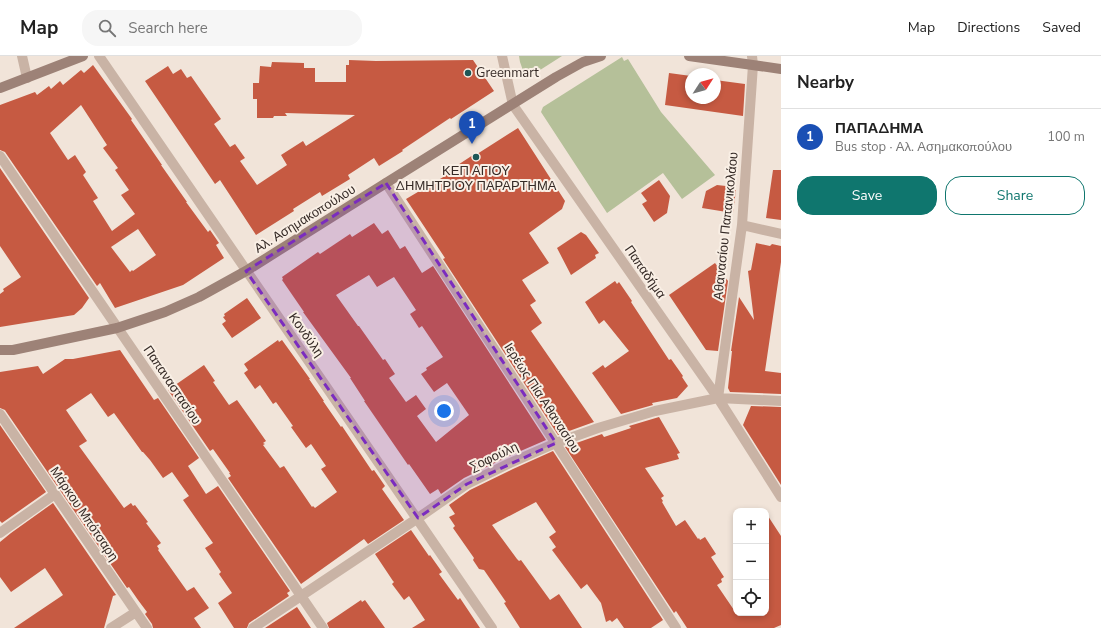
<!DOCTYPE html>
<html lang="en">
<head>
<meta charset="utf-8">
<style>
  body { margin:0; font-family:"Nunito Sans",sans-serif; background:#f6f6f6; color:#222 }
  .controls { position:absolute; right:12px; bottom:12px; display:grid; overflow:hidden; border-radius:8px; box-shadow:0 2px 6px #0003 }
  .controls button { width:36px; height:36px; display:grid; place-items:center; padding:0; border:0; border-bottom:1px solid #e0e0e0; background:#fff; color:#222; font:20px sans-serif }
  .compass { position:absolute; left:685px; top:12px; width:36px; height:36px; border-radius:50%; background:#fff; box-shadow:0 2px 6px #0003; rotate:54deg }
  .you { position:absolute; left:444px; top:355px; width:14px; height:14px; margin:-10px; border:3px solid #fff; border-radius:50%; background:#1a73e8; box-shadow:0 0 0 6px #1a73e833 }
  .badge { display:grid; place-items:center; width:26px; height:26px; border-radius:50%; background:#0f766e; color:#fff; font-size:13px; font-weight:700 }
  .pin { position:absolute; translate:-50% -33px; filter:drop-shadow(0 1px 2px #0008) }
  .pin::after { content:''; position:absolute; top:21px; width:14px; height:12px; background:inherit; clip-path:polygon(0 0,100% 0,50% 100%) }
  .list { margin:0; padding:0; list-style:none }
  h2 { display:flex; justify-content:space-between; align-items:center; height:52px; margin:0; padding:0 16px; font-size:17px }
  h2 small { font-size:13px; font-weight:400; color:#767676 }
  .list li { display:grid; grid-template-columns:26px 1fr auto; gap:12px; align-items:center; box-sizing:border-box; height:56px; padding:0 16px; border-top:1px solid #e0e0e0 }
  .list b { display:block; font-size:15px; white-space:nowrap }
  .list p { margin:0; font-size:13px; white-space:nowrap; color:#767676 }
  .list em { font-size:13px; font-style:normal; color:#767676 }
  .actions { display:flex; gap:8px; padding:12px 16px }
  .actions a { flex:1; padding:9px 0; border:1px solid #0f766e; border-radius:16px; text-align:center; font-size:14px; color:#0f766e }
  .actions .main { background:#0f766e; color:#fff }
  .icon { flex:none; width:22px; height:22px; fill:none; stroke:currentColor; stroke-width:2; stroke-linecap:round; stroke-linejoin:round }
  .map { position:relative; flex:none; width:781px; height:572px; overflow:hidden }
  header { display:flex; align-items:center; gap:24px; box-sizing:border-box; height:56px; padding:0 20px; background:#fff; border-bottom:1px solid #e0e0e0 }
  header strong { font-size:19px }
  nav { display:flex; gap:22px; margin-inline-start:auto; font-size:14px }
  .search { width:280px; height:36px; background:#f6f6f6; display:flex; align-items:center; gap:10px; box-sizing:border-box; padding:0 14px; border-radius:16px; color:#767676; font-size:15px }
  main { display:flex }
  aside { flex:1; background:#fff }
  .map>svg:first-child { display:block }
  .green { fill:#b5c099 }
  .building { fill:#c65a42; fill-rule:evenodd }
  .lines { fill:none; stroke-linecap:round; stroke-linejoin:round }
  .street { stroke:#c9b3a5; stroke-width:10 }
  .secondary { stroke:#9d8277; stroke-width:10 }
  .marked { fill:#7b2cbf; fill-opacity:0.2; stroke:#7b2cbf; stroke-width:3; stroke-dasharray:8 5; stroke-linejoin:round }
  .poi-dot { fill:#1c5656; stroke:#f9efe5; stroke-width:1.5 }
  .labels { text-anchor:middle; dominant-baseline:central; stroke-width:4; stroke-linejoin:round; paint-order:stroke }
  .poi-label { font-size:13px; fill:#352a26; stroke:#f9efe5; text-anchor:start }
  .street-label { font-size:13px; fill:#352a26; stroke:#f9efe5 }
</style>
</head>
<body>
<header>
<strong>Map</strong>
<div class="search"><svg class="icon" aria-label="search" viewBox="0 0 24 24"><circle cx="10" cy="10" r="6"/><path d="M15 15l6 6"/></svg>Search here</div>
<nav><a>Map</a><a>Directions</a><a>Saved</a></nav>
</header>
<main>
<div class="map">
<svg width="781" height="572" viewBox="0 0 781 572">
  <rect width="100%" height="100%" fill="#f1e4d9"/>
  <path class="green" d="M519,0h43l-36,23 -6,-17z
    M622,1l2,4 4,-2 33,53 54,63 -33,24 -19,-26 -56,40 -66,-101 2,-5z"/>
  <path class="building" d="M349,4l27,1 97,-1 21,31 -43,28 -1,-1 -48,32 1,1 -24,15 -5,-8 -26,17 2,4 -28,17 -2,-4 -27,17 1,2 -38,24 -36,-55 -5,4 -70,-103 23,-15 5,8 8,-5 6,9 4,-2 30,43 -7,5 16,23 5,-3 10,14 -5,3 17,24 30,-20 -6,-10 22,-14 3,5 49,-31 -70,-2 2,3h-13l-1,2h-16v-19h-4v-16h6l1,-17 11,1 1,-5 32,1v5h11v14h31v-17h3z
    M93,9l39,54 -1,1 31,45h-1l26,37h-1l22,30 2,-2 9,13 -3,2 8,13 -41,27 -68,23 -15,-25 -3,3 -92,-134 -5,-2v-45l35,-13 2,3 12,-9 2,3 9,-8 3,4 18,-15 3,3zM81,49l26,40 -4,3 15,20 -3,2 14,20 -8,5 14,19 -23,17 -19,-30 5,-3 -15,-23 3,-3 -11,-17 -7,5 -18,-27zM138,173l18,26 -23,16 -1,-1 -2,2 -19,-25z
    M669,17l22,3v22h24v-18l30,4 -2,32 -78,-11z
    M518,72l47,73 -3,8 -33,24 20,30 -27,17 14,21 -6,4 12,18 -11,8 63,91 -36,13 -115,-176 2,-1 -39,-59 39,-23 -1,-2 29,-19 1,1z
    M0,112l89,130 -7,10 -8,7 -74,12v-33l4,-3 -1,-2 18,-12 -21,-31z
    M773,114h8v50l-15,-2z
    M659,124l11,16 -3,17 -13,9 -12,-18 5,-3 -6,-8z
    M717,129l18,2 -1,3h2l-3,23 -31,-5 4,-17z
    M374,167l8,11 6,-4 12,19 5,-3 17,27 11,-7 113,174 -39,17 -43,21 -23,16 -3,-5 -8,5 -21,-30 -1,1 -44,-64h1l-15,-23h1l-48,-66h1l-22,-32 1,-1 -1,-2 36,-25 2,2 30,-20 2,3zM369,219l8,12 17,-10 22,33 -6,4 9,14 3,-2 21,31 -17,11 1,2 -6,4 13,18 13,-9 22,32 -33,27 -19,-26 9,-7 -10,-14 -10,7 -17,-24 6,-4 -10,-15 -2,1 -24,-34h-1l-22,-31z
    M581,176l5,3 13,18 -4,2 1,3 -25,17 -14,-27z
    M756,187l14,3 2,-2 9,2v16l-16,109 16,2v21l-51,-2 -2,-4 4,-37h-1l8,-54 15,23 -6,-49 3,-1z
    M715,207l13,18 -10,70 -12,-1 -37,-55z
    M615,225l2,3 2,-2 13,19 -1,1 38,58 2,-1 12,17 -1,1 6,9 -11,12 -25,5 1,2 -32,9 -29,-41 11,-8 2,3 24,-17 -25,-31 -5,4 -14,-22z
    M247,242l14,20 -29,20 -10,-14 4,-3 -3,-4 2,-1 -1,-2z
    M278,284l1,2 3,-2 28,39h-1l15,22h-1l18,26 1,-1 30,45 2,-1 11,16 -3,3 22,31 -36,24 -4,-5 -63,45 -73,-106 3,-2 -2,-3h1l-17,-24 -3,2 -42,-61 36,-25 11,16 -2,1 16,23 8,-5 29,41 -3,2 2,1 -2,1 17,23 4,-2 28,41 1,-1 2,2 22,-16 -16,-23 5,-3 -15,-22 -5,4 -15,-21 2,-1 -17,-24 -3,2 -13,-19 -5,4 -11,-16 4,-3 -4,-6z
    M120,294l34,50 4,-2 41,60 -11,8 18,28 12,-8 72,105 -3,2 2,3 -40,27 -2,5h-13l-16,-25 14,-10 -13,-19 2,-2 -16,-24 8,-5 -30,-43 6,-4 -17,-24 -9,6 -13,-18 -7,-8h-1l-28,-39 -6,4 -17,-24 -25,17 21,31 -8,5 45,62 7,-5 2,3 2,-1 13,17 -2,1 15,20 -4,3 2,3 -1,1 29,41 7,-4 15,21 -15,10 7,10h-48l-1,-4 -7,-10 2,-2 -9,-12 -9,-13 -2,1 -122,-178 -5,-2v-36l38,-6 5,8 22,-15h8z
    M751,350l30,1v78l-38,-60z
    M659,361l21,36 -3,1 2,5 -34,9 19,28 -3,2 2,3 -1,1 14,24 9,-6 13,19 1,-1 1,2 5,-3 11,17 -5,3 13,20 -3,2 1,3 -5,3 19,28h30v-100l15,23v89l-7,3h-87l-11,-17 -2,2 -109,-166 37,-13 2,3 27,-9 -2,-2z
    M0,369l46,67 -44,31 -2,-2z
    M553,395l110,169 -12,8h-27l-7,-10 -5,4 -2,-2 -4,2 -5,-19 -14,-19 -6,5 -29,-39 4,-3 -7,-10 7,-5 -20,-30 -44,23 25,34 2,2 2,-1 29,40 9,-6 23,34h-62l-16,-25 2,-1 -22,-32 -5,-1 -6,-9 1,-2 -21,-30 2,-2 -6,-9 6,-3 -6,-9 21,-15 43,-21z
    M53,447l63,92 -3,1 -9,32h-90l49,-33 -18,-27 -34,24 -11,-15v-35l11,-9z
    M411,474l18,26 1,-1 12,17 -3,2 19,26 2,-2 20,30h-68l13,-8 -16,-24 -5,4 -12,-16 2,-2 -1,-1 -18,-27z
    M361,544l1,2 3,-2 20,28h-56l-2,-5z
    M297,551l14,21h-46z"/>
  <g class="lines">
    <path class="street" d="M22,0l5,22
      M99,0l393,572
      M502,0l11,49 205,293 63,99
      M0,100l323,472
      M386,127l290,445
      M742,169l39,9
      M718,342l24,-173 11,-160 -1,-9
      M0,358l147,214
      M0,477l55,-39
      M111,572l25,-16
      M253,572l165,-110 49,-34 43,-21 46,-20 42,-15 57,-17 63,-13 63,3"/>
    <path class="secondary" d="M689,0l92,13
      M0,32l83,-32
      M0,294h13l104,-22 48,-16 34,-15 47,-26 140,-88 170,-106 27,-15 18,-6"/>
  </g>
  <path class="marked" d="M386,127l170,260 -89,41 -49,34 -172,-247z"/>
  <g class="poi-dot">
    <circle cx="468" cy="17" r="4"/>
    <circle cx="476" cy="101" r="4"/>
  </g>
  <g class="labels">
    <g class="poi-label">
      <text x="476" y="17">Greenmart</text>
      <text x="476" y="115" text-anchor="middle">ΚΕΠ ΑΓΙΟΥ<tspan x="476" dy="15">ΔΗΜΗΤΡΙΟΥ ΠΑΡΑΡΤΗΜΑ</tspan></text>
    </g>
    <g class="street-label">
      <text transform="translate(305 163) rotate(-32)">Αλ. Ασημακοπούλου</text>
      <text transform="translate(726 170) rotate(-84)">Αθανασίου Παπανικολάου</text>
      <text transform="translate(645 216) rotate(55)">Παπαδήμα</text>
      <text transform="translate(306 279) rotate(55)">Κονδύλη</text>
      <text transform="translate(172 329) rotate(56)">Παπαναστασίου</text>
      <text transform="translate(542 342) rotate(57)">Ιερέως Πία Αθανασίου</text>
      <text transform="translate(494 401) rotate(-25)">Σοφούλη</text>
      <text transform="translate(84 458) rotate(56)">Μάρκου Μπότσαρη</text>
    </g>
  </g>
</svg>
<div class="controls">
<button>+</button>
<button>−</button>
<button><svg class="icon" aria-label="locate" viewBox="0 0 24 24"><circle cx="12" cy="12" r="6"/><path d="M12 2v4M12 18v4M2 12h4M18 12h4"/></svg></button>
</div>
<svg class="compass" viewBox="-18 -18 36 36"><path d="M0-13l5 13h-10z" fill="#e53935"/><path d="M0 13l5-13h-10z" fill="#767676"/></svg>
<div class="you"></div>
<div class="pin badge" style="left:472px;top:88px;background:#1a4fb4">1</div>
</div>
<aside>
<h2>Nearby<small></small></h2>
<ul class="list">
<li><span class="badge" style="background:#1a4fb4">1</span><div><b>ΠΑΠΑΔΗΜΑ</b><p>Bus stop · Αλ. Ασημακοπούλου</p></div><em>100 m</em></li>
</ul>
<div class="actions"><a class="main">Save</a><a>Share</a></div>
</aside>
</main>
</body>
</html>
